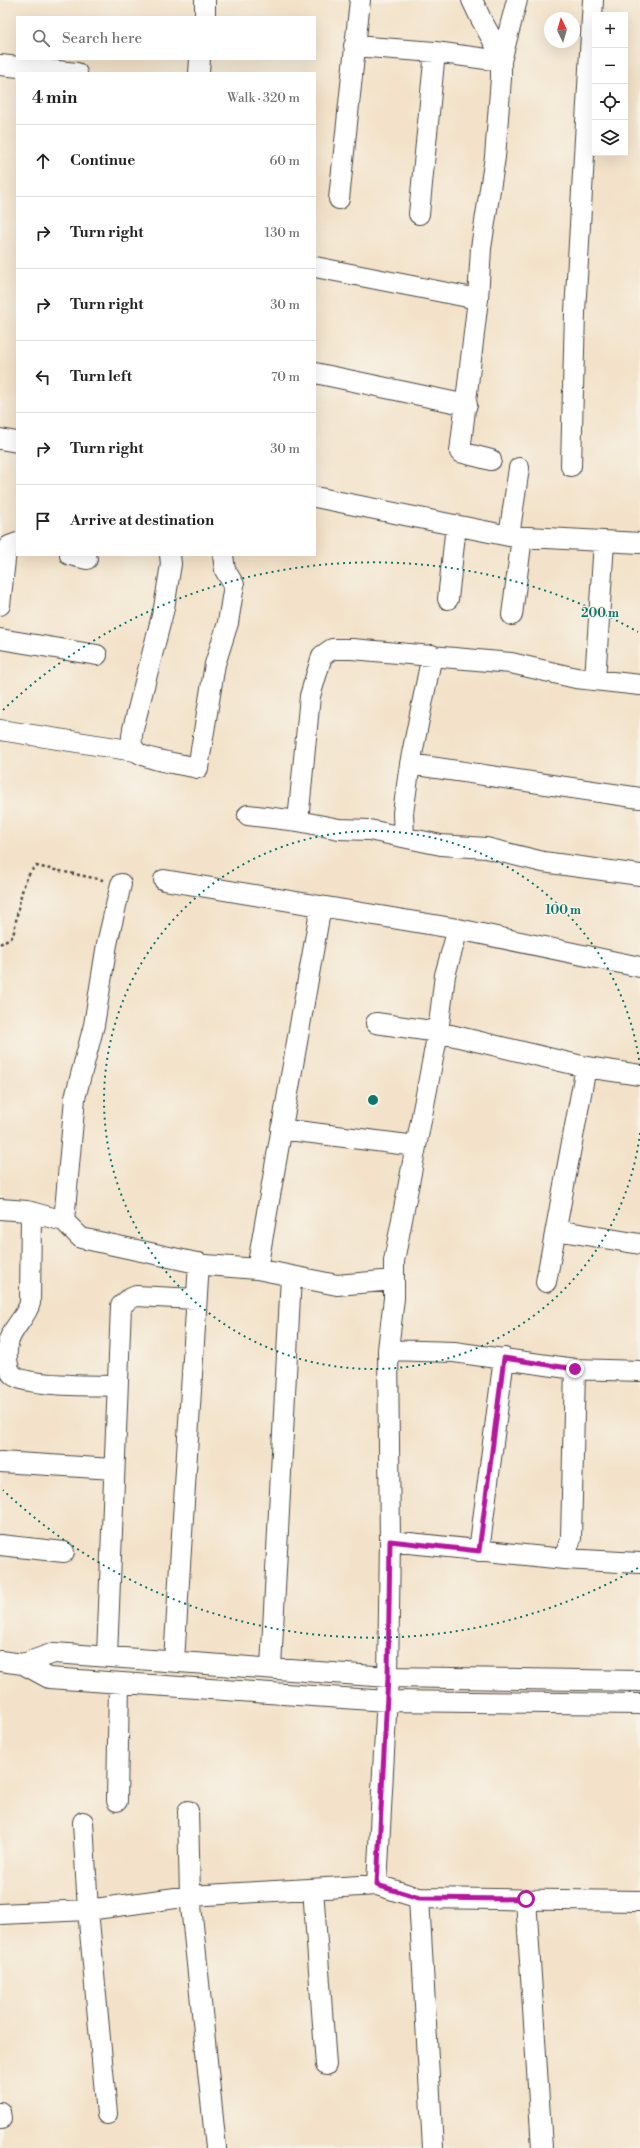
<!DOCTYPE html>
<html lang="en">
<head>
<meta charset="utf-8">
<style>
  body { margin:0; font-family:"Libre Bodoni",serif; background:#f6f6f6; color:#222 }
  .controls { position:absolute; right:12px; top:12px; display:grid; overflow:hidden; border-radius:0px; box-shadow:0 4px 16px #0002 }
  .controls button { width:36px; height:36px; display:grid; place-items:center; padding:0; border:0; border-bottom:1px solid #e0e0e0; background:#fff; color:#222; font:20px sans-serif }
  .compass { position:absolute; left:544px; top:12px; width:36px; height:36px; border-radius:50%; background:#fff; box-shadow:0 4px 16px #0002; rotate:355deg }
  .stop { position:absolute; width:12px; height:12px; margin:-9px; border:3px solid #b5179e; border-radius:50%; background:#fff }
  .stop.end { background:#b5179e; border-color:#fff; box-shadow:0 1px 4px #0008 }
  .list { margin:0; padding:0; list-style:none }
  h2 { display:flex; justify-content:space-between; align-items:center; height:52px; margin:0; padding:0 16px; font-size:17px }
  h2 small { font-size:13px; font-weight:400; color:#767676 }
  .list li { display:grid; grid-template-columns:26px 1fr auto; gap:12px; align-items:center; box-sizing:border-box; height:72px; padding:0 16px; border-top:1px solid #e0e0e0 }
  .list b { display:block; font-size:15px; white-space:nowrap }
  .list em { font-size:13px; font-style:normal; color:#767676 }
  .icon { flex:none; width:22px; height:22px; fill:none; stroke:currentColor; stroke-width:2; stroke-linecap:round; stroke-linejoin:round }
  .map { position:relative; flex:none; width:640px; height:2148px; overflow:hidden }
  .search { position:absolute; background:#fff; box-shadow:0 4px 16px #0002; left:16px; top:16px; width:300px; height:44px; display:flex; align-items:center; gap:10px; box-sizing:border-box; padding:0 14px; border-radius:0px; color:#767676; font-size:15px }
  .panel { position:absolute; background:#fff; box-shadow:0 4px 16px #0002; left:16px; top:72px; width:300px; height:484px; border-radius:0px }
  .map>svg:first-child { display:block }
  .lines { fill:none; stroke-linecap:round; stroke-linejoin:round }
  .minor-casing { stroke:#494643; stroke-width:22 }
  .path { stroke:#494643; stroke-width:2.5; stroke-dasharray:3 3; stroke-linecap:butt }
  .minor { stroke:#fff; stroke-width:20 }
  .route { stroke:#b5179e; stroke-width:5 }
  .ring { fill:none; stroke:#0f766e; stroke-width:2; stroke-dasharray:2 4 }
  .centre { fill:#0f766e; stroke:#f7f3e8; stroke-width:2 }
  .ring-label { font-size:12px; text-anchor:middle; font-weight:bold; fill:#0f766e; stroke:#f7f3e8; stroke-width:3; stroke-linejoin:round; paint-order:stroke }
</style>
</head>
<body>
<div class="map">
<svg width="640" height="2148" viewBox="0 0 640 2148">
  <rect width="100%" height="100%" fill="#f7f3e8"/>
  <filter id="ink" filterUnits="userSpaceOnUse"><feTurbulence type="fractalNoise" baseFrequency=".025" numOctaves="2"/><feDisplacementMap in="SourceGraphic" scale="8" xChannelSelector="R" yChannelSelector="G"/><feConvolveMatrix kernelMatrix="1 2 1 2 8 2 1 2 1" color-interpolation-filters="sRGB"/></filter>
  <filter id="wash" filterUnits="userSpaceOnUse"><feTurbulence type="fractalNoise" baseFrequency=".012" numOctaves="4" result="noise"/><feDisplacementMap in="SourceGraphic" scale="16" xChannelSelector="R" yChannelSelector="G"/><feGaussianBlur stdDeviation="0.9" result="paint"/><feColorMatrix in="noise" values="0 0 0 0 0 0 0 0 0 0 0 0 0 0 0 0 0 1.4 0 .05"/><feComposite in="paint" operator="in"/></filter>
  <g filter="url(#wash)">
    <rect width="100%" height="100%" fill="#f3e2c9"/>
  </g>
  <g filter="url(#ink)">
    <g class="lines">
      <defs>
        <path id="minor" d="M472,0l9,19 15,27 5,15v17l-6,79 -14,91 -3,51 -18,153 31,8
          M205,17v-17
          M354,46l81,6 66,9 16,-61
          M0,65l77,8
          M199,73l1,-14
          M339,199l21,-199
          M419,214l16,-162
          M315,267l163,32
          M315,373l152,32
          M0,439l17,3
          M571,466l4,-154 18,-312
          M315,497l194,39 131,7
          M509,536l10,-68
          M70,555l17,4
          M170,555l1,9 -7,44 -31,121c-1,7 -3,16 2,21 6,9 51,15 63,18l17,-104 13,-41 6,-38 -9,-15 -2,-15
          M448,599l8,-74
          M0,605l6,-54 3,-5 8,-3
          M512,615l10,-78
          M0,639l97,16
          M595,680l9,-138
          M0,730l135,21
          M410,764l22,-109
          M248,815l50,6 12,-125 12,-40 10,-7h20l159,14 65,15 64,7
          M298,821l41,8 30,1 72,15 45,3 57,14 97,13
          M404,837l-1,-24 7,-49 230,34
          M164,880l294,49
          M376,1023l62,9 148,35 54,8
          M281,1129l135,17
          M0,1209l27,2 37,10 17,17 125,27 51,4 80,16 57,-5
          M31,1212l-1,91c-4,15 -18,24 -22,40 -2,9 -2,25 5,32 14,12 83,10 103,11
          M64,1221l11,-123 19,-73 13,-81 14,-60
          M556,1230l84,14
          M257,1269l64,-363
          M546,1282l40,-215
          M388,1350l66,2 121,17 65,2
          M0,1462l114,7
          M390,1541l174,18 76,4
          M0,1545l64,7
          M479,1551l25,-193
          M564,1559l7,-21 4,-169
          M107,1656l14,-350 8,-7 7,-3 60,3
          M0,1661l23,3 26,14 338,23 253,3
          M174,1661l25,-398
          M23,1664l31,-11 334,24 252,4
          M271,1668l20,-392
          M117,1801l2,-118
          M188,1811l2,85 26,252
          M83,1822l5,88 19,204
          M377,1885l11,-208 2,-136 -2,-191 6,-52v-37l44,-229 7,-57 13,-46 182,38
          M313,1889l13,176
          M419,1898l14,250
          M526,1899l16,249
          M0,1914l88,-4 102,-14 187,-11 42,13 221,3
          M0,2112l1,7"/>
      </defs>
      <use href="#minor" class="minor-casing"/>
      <path class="path" d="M0,944l13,-8c5,-21 7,-57 23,-70l67,14"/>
      <use href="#minor" class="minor"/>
    </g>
  </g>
  <g class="lines" filter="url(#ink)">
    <path class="route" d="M526,1899l-107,-1 -42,-13 11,-208 2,-136 89,10 25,-193 71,11"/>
  </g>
  <g class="ring">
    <path d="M640 1133A269 269 0 1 1 640 1067"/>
    <path d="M638 1568A538 538 0 0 1 3 1490M3 710A538 538 0 0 1 638 632"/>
  </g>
  <circle cx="373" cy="1100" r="6" class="centre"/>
  <g class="ring-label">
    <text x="600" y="617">200 m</text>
    <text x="563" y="914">100 m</text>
  </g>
</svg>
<div class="controls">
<button>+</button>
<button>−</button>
<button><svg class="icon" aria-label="locate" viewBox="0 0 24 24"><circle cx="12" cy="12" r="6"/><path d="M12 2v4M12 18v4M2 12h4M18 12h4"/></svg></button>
<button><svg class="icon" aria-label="layers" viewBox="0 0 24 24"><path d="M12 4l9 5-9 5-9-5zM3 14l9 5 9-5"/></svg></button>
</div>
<svg class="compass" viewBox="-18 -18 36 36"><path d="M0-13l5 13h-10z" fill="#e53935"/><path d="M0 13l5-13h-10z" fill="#767676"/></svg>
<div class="stop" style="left:526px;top:1899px"></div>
<div class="stop end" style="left:575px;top:1369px"></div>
<div class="search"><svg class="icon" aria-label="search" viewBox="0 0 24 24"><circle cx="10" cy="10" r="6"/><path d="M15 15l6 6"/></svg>Search here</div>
<section class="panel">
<h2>4 min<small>Walk · 320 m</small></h2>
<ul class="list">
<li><svg class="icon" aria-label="ahead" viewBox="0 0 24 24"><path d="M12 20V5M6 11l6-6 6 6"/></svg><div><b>Continue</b></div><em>60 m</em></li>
<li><svg class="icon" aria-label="right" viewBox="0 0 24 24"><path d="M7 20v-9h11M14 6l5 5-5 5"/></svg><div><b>Turn right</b></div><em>130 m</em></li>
<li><svg class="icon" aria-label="right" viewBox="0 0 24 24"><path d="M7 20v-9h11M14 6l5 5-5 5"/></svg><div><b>Turn right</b></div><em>30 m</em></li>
<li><svg class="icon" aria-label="left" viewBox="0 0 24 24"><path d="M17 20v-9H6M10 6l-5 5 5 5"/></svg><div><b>Turn left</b></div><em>70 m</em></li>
<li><svg class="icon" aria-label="right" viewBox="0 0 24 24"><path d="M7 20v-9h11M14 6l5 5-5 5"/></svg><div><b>Turn right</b></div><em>30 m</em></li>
<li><svg class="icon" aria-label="arrive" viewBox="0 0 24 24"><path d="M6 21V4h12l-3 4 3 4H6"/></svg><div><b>Arrive at destination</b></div></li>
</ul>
</section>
</div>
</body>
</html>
